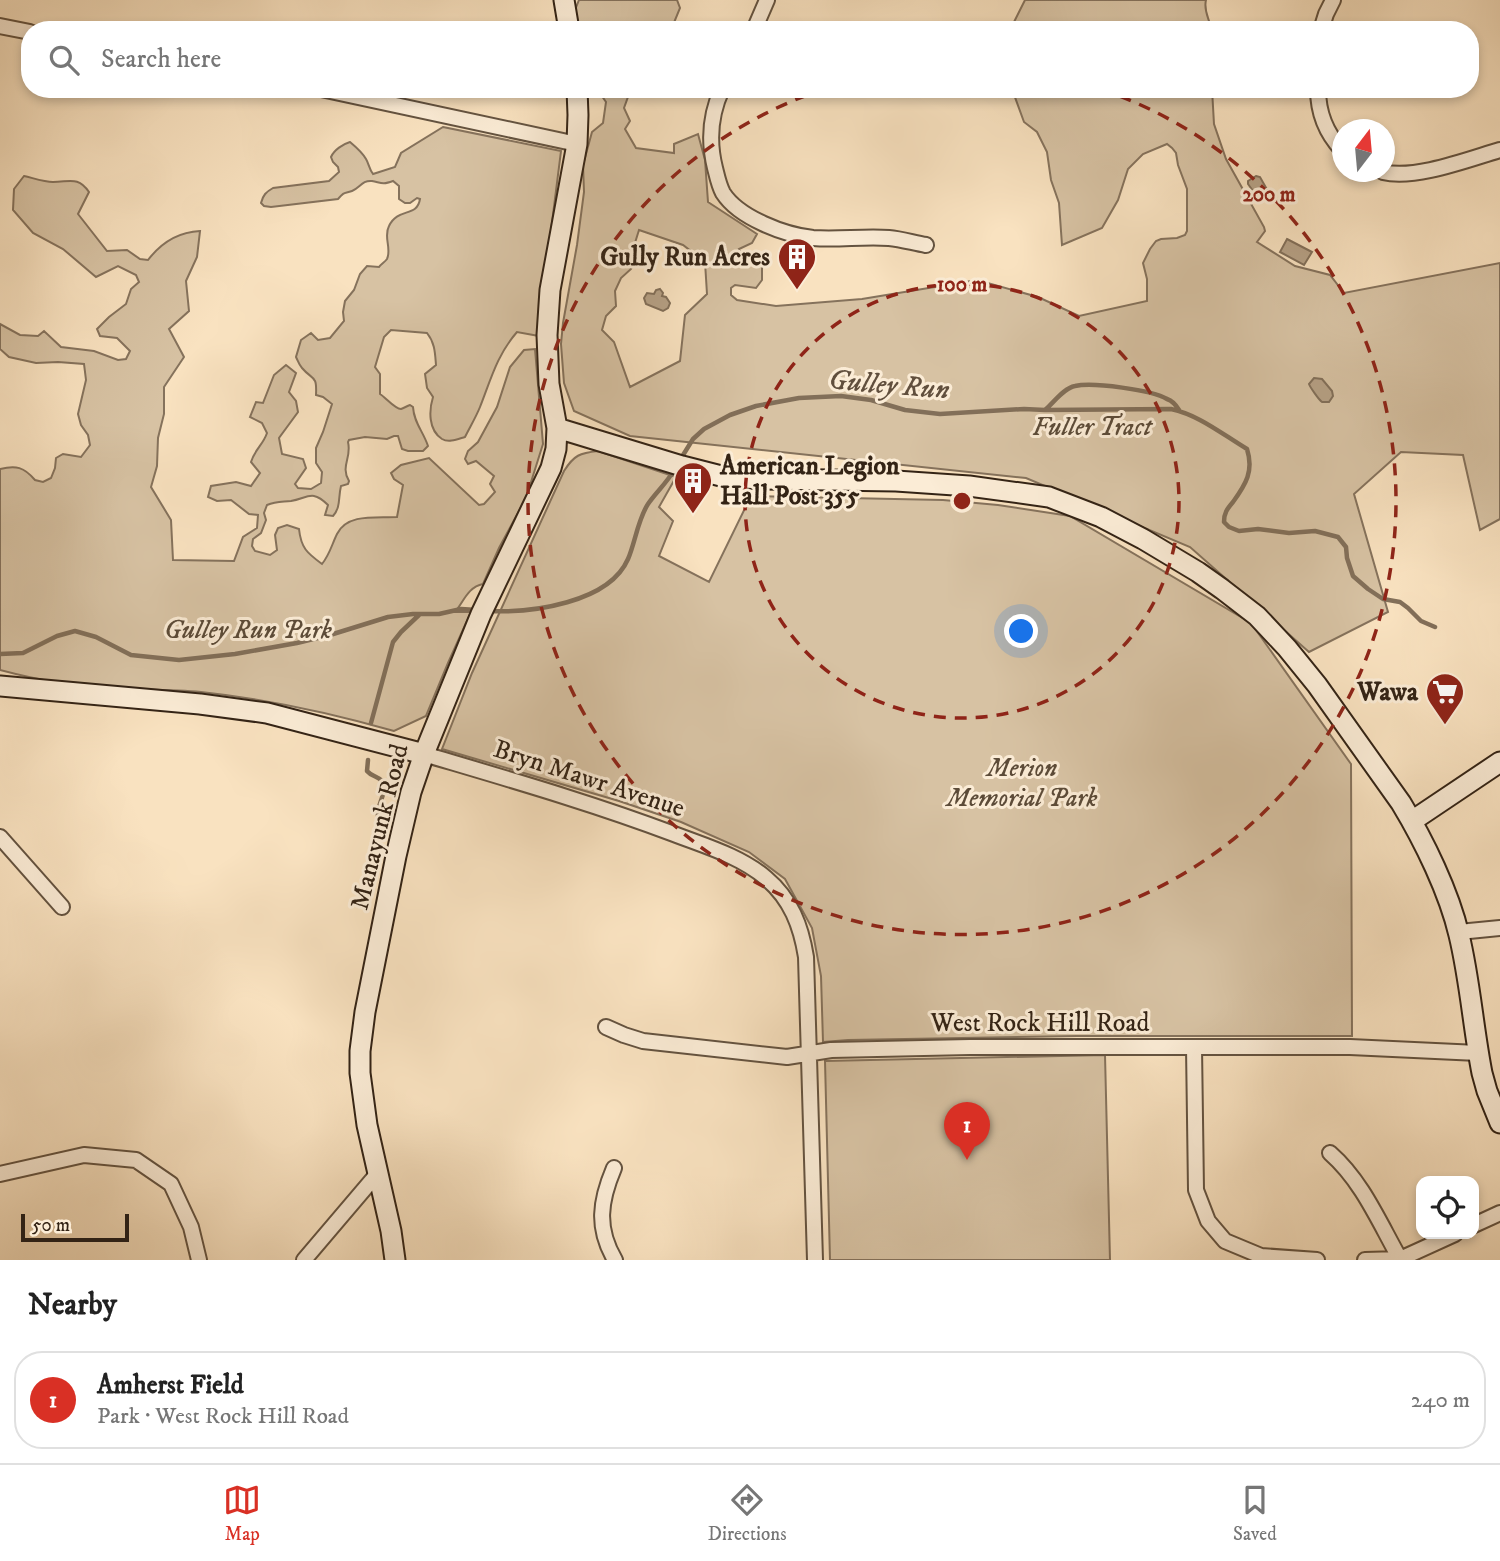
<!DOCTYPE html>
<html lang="en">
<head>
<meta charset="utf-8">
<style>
  body { margin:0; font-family:"IM FELL DW Pica",serif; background:#f6f6f6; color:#222 }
  .controls { position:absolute; right:21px; bottom:21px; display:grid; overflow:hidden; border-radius:14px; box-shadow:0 4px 10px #0003 }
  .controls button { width:63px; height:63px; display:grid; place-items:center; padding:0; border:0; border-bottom:2px solid #e0e0e0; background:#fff; color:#222; font:35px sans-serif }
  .compass { position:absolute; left:1332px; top:119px; width:63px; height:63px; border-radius:50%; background:#fff; box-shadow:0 4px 10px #0003; rotate:16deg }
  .scale { position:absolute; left:21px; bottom:18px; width:108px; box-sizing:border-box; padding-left:7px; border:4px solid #332315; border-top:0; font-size:19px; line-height:24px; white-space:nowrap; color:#332315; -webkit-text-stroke:5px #fbecd6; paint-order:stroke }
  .you { position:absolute; left:1022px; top:632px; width:24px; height:24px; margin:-18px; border:5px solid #fff; border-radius:50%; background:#1a73e8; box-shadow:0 0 0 10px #1a73e833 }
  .badge { display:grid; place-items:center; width:46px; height:46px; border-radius:50%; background:#d93025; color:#fff; font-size:23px; font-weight:700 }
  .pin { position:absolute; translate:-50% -58px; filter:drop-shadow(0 2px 4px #0008) }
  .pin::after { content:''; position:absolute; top:37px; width:24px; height:21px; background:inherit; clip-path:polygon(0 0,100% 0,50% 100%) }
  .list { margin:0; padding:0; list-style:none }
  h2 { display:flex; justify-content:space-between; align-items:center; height:91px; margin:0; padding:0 28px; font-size:30px }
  h2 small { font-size:23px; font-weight:400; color:#767676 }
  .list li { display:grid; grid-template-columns:46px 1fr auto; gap:21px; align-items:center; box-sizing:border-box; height:98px; margin:0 14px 14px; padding:0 14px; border:2px solid #e0e0e0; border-radius:28px }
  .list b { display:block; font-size:26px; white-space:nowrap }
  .list p { margin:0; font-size:23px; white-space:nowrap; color:#767676 }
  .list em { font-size:23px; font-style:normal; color:#767676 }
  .icon { flex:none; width:38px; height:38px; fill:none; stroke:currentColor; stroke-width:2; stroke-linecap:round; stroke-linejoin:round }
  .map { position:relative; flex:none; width:1500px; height:1260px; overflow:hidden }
  .search { position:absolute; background:#fff; box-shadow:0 4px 10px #0003; left:21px; right:21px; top:21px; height:77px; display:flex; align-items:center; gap:18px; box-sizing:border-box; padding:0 24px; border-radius:28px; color:#767676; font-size:26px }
  .sheet { height:203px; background:#fff }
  nav { display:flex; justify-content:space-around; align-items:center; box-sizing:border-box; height:98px; border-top:2px solid #e0e0e0; background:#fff; font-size:19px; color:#767676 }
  nav a { display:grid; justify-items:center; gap:4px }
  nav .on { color:#d93025 }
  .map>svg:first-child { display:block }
  .green { fill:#d7c2a3; stroke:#85725c; stroke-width:2; fill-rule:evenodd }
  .water { fill:#b6a186; stroke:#826f59; stroke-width:2 }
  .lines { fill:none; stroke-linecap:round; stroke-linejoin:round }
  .stream { stroke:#826f59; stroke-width:4.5 }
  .street-casing { stroke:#645340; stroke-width:18 }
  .secondary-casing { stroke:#332315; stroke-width:23 }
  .street { stroke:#fbecd6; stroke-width:14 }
  .secondary { stroke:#fbecd6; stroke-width:19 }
  .ring { fill:none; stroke:#8f2418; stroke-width:3.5; stroke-dasharray:12 9 }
  .labels { text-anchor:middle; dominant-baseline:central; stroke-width:6; stroke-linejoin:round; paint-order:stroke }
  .poi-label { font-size:26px; font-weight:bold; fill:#332315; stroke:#fbecd6; text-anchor:end }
  .park-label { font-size:26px; font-style:italic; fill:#5c4b38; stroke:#fbecd6 }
  .street-label { font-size:26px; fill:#332315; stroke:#fbecd6 }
  .water-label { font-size:28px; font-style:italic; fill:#614f3d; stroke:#fbecd6 }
  .centre { fill:#8f2418; stroke:#fbecd6; stroke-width:3.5 }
  .ring-label { font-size:21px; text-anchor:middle; font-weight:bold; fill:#8f2418; stroke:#fbecd6; stroke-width:6; stroke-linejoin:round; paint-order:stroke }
</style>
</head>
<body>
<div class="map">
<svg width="1500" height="1260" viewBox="0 0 1500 1260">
  <rect width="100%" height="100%" fill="#f9e2c0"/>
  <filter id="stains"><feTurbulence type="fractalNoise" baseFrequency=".00286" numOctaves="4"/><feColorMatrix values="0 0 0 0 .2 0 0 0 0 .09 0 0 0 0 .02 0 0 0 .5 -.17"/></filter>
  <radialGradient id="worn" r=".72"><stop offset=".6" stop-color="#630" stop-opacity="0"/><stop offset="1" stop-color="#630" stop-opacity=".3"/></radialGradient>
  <path class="green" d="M579,0h98l3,8 -9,22h-93l-3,-20z
    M1025,0h181c-3,11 4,19 5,30h-201z
    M597,89h42l-11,8 -4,11 6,13 -5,8 11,19 38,5v-9l24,-10 7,26 3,42 49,32 -5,9 -13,6 5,10 10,-2 8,7v16l-6,8 -21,-3 -4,3v7l6,5 39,6 86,-7 115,-19 61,17 41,19 68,-15v-22l-4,-16 7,-14 6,-8 5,-2 16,-1 8,-3 2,-4v-42l-9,-24 -2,-12 -4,-5 -5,-4 -24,10 -15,15 -10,31 -16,28 -40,17 -3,-42 -8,-23 -4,-28 -10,-20 -13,-10 -12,-33h200l2,35 12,35 38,68 1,4 -8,11 38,24 35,9 14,18 156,-30v256l-20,11 -17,-75 -62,-3 -47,42 34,118 -79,40 -119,-105 -164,-69 -396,-42 -56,-25 -10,-28 -3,-39 2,-21 14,-78 7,-53 -1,-27 9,-33 11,-9 3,-21zM639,230l44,15 22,17 2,32 -22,21 -5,46 -50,26 -16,-45 -12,-12 4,-14 10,-10 -1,-15 6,-13 10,-9 4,-9 -1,-14z
    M443,127l118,24 -17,135 -5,50 -22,-4c-20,23 -26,47 -37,75 -4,10 -10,20 -15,30 -7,2 -16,6 -23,2 -14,-9 -13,-29 -9,-42l-6,-9 -2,-14 11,-9c-1,-12 -1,-22 -9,-32l-36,-3 -7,7 -9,30 5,7v20c5,3 15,15 21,15 3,-1 6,-3 9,-4l3,2c1,16 10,24 15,39l-5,5h-15l-6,-2 -4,-13h-4l-7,3 -22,-2 -16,3 -1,2c4,16 -8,24 1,39l-1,3 -7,2c-3,12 0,21 -8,30l-8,-1 3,-10c-16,-16 -20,-7 -37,-4 -9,1 -15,0 -24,4l-3,8 2,7 -5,13 -8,6 -1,7 3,5 15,4 7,-5 -2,-15 3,-7 9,-3 12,4c2,19 8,24 23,35 8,-10 10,-20 15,-30 10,-21 40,-16 60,-17l6,-32 -9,-6 -3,-6 10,-8 28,-7 50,47 5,-1 11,-12 -5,-8 4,-8 -18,-15 -8,3 -3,-5 3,-8 10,-9 19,-35 13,-40 14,-17 11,-1 8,95 -17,54 -27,50 -16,36c-15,3 -19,17 -28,28h16l-23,51 -22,53 -32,15c-63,-18 -128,-32 -193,-39 -32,-3 -64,-2 -96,-4 -36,-2 -71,-9 -105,-18v-201c16,-4 24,-2 35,11l8,2 8,-4 4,-10 1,-10 7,-4 18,3 9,-12 -2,-10 -7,-10 -3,-11 8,-34 -2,-16 -26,-2 -22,1 -27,-6 -9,-8v-25l20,11 18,1 6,-5 17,16 33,4 24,9 8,-1 4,-8 -13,-13 -17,-2 -3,-7 12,-12 17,-13 5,-15 8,-7 -3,-7 -18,-9 -22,11 -33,-28 -30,-16 -20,-23 1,-21 10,-13c9,2 20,6 29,6 17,0 25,-6 36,10l-11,22 29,37 20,-1 13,9 8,1c13,-17 30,-28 52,-29l-3,26 -11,24 3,30 -20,18 15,28 -20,30v27l-6,24 -1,28 -6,21 20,33 2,40 61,1 9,-24 14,-9 1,-13 -9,-1 -18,-14 -14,1 -9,-4 3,-11 25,-4 15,4 9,-13 -9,-11c4,-13 12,-17 16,-29l-5,-10 -12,-6 6,-15 7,1 11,-28 12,-10 10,8 -7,19 7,9 2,11 -19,26 3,16 21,5 3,9 -11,16 3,4 13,1 10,-6 1,-11 -6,-9v-15l7,-16 9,-28 -9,-7 -7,-2c1,-21 -3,-14 -14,-27 -3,-3 -4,-7 -6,-11l5,-17 10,-7 7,7 12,-2 14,-17 -1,-9 2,-11 9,-11 6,-16 7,-8 12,1c2,-3 6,-5 8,-8 5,-11 -4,-22 2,-33 9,-19 28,-8 31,-27l-3,-1 -7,5h-5l-6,-4v-13l-6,-5c-11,4 -11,2 -21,0 -10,-1 -12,7 -20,10 -8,3 -7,0 -14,8l-67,8 -7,-1 -3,-3c2,-8 5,-11 12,-15l56,-7 10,-9 -1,-5 -5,-5 -2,-5c3,-7 12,-13 19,-15 6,5 12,10 16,17 3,5 3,10 7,15l22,-7 6,-14z
    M598,451l78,26 -17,30 14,14 -14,35 50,26 42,-86 192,4 55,5 72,11 181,107 100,141 1,272h-275l-229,4 -25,2 -2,-66 -9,-48 -27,-49 -36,-27 -68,-30 -62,-21 -177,-52 30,-76 92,-202c10,-16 16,-18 34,-20z
    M1105,1055l5,205h-280l-5,-199z"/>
  <path class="water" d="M1256,176l4,1 9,16v4l-8,5 -13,-18v-3z
    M1287,239l25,13 -8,13 -24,-13z
    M660,289l3,4 -1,3 4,1 4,6 -2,5 -5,3 -17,-7 -2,-6 3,-5 7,1 2,-4z
    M1314,378l8,1 10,12 1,5 -4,6h-7c-3,-2 -12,-15 -13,-18z"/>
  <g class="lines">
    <path class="stream" d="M1046,409c8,-7 18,-21 29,-23 18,-4 77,4 92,13 6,2 9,6 12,11
      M680,460l13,-21 11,-10 26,-14 26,-9 43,-8 42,-2 30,4 34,10 35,4 84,-5 21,1 126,-1c28,6 51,25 76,40 7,22 -1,35 -14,53 -6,7 -9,11 -9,20l5,5 10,4 19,-2 31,4 26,-2 23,6 8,10 1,11 6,18 15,13 15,10 17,3 8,6 13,13 14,6
      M489,611c42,2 120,-8 139,-52 7,-16 10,-40 20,-55 8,-12 19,-21 26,-34
      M0,654l23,-1 34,-17 18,-5 21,6 35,18 48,5 56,-6 62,-11 33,-8 58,-18 25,-3h26l22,-5 16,1
      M371,723l22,-81 8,-10 18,-17
      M368,760l-1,11c5,6 11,5 15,10 7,9 -6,25 -4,35 1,6 4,12 5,18"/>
    <defs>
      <path id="street" d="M0,26l30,6
        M754,30l13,-30
        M1321,30l5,-16 7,-14
        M321,89l256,55
        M722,89c-12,26 -14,51 -7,79 2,8 4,18 8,25 16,25 62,42 90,45 25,2 51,-2 76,0 12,1 25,5 37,7
        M1318,89c0,23 8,44 24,61
        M1383,172c32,8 86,-13 117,-22
        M424,754c84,25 168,49 250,80 31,12 66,22 92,44 25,21 35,48 40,79l9,303
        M0,837l62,70
        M1459,932l41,-4
        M606,1027l18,8 19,6 144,16 44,-7 139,-3h380l128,6
        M1194,1047l2,143 12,31 17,20 36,15 56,4
        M1330,1153c32,28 49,69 70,106
        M614,1168c-14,33 -18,60 1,92
        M0,1174l84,-19 52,5 35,24 20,43 8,33
        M1474,1225l26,-12
        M304,1260l74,-87
        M1365,1260l35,-1 55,-25"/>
      <path id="secondary" d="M564,0l5,30
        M557,428l125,38 43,11 37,2 134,2 73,5 80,11 52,20 42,22 55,33 24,17 35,27 30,32 30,37 84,118c23,38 48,89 58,132 11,45 14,92 23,138l5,18 13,32
        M0,686l200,18 67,9 157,41
        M1412,821l88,-59
        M395,1260l-4,-29 -24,-106 -7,-52v-22l5,-39 31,-156 15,-64 13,-38 57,-140 70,-146 5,-19 1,-21 -8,-44 -2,-49 3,-45 27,-146 1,-29 -1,-26"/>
    </defs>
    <use href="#street" class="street-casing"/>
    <use href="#secondary" class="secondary-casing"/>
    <use href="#street" class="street"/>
    <use href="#secondary" class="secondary"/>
  </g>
  <g class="ring">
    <circle cx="962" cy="501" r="217"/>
    <path d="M1100 89A434 434 0 1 1 824 89"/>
  </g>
  <defs>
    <symbol id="building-pin" viewBox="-11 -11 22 30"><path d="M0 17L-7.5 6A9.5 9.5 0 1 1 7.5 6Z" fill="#8f2418" stroke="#fbecd6"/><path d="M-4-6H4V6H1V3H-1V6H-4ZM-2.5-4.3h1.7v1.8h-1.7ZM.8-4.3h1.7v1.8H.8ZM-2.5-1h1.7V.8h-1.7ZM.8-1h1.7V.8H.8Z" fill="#fff"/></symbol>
    <symbol id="supermarket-pin" viewBox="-11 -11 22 30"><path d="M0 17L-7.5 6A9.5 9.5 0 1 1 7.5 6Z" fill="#8f2418" stroke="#fbecd6"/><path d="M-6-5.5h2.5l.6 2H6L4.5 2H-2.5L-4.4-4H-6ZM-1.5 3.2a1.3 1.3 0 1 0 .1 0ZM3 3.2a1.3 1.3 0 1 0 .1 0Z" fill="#fff"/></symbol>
  </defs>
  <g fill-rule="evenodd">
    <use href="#building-pin" x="775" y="235" width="44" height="60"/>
    <use href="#building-pin" x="671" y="459" width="44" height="60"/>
    <use href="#supermarket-pin" x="1423" y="670" width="44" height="60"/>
  </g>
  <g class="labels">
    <g class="poi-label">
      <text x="770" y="257">Gully Run Acres</text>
      <text x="720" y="466" text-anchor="start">American Legion<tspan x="720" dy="30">Hall Post 355</tspan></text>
      <text x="1418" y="692">Wawa</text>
    </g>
    <g class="park-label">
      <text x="1092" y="427">Fuller Tract</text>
      <text x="248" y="630">Gulley Run Park</text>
      <text x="1022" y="768">Merion<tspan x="1022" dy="30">Memorial Park</tspan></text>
    </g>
    <g class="street-label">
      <text transform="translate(589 779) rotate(18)">Bryn Mawr Avenue</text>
      <text transform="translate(380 827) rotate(-76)">Manayunk Road</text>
      <text x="1040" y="1023">West Rock Hill Road</text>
    </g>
    <g class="water-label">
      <text transform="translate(889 385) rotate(5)">Gulley Run</text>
    </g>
  </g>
  <circle cx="962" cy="501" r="10" class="centre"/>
  <g class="ring-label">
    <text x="1269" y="201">200 m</text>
    <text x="962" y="291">100 m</text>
  </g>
  <rect width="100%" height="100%" filter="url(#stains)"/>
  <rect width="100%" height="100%" fill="url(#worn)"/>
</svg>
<div class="controls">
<button><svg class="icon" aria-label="locate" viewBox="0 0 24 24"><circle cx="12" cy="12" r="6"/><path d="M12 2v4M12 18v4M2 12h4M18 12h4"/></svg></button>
</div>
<svg class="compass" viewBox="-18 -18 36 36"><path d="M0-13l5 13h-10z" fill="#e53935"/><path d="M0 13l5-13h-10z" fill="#767676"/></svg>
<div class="scale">50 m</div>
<div class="you"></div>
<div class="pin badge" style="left:967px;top:1160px">1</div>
<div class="search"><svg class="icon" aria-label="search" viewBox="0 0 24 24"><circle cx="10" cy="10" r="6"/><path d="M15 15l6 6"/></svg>Search here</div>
</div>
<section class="sheet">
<h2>Nearby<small></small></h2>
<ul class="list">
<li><span class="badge">1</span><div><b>Amherst Field</b><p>Park · West Rock Hill Road</p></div><em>240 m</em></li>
</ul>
</section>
<nav>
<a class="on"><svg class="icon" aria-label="map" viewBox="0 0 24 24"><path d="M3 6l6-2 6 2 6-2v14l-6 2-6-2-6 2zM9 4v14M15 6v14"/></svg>Map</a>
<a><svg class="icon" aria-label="directions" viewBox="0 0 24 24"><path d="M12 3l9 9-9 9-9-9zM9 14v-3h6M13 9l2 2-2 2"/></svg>Directions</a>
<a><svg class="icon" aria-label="saved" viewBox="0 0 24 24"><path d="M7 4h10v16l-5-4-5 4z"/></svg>Saved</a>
</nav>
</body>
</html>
